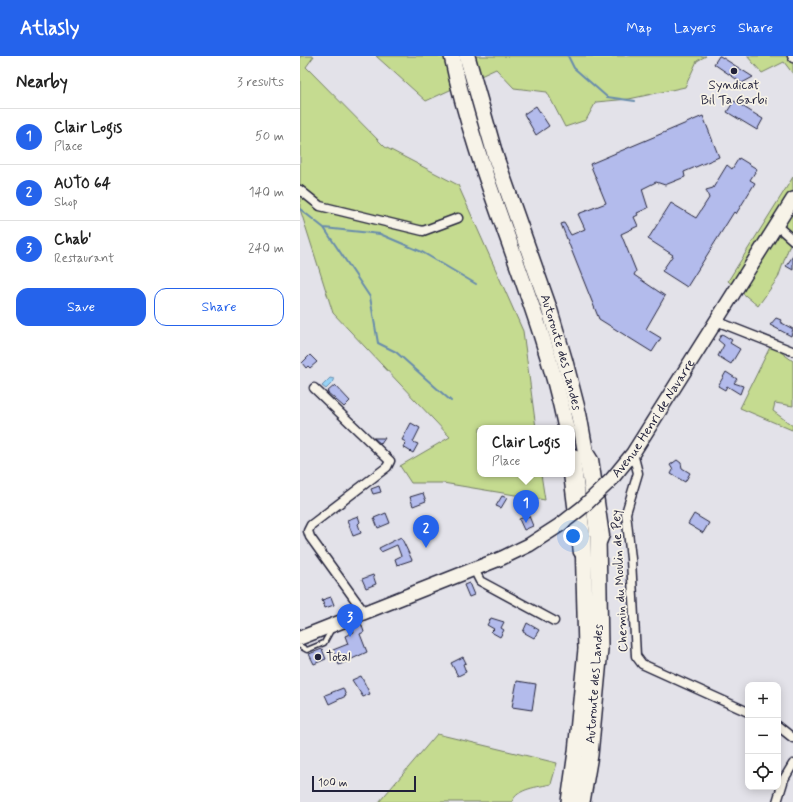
<!DOCTYPE html>
<html lang="en">
<head>
<meta charset="utf-8">
<style>
  body { margin:0; font-family:Mynerve,sans-serif; background:#f2f2f2; color:#222 }
  .controls { position:absolute; right:12px; bottom:12px; display:grid; overflow:hidden; border-radius:8px; box-shadow:0 2px 10px #0003 }
  .controls button { width:36px; height:36px; display:grid; place-items:center; padding:0; border:0; border-bottom:1px solid #e0e0e0; background:#fff; color:#222; font:20px sans-serif }
  .scale { position:absolute; left:12px; bottom:10px; width:104px; box-sizing:border-box; padding-left:4px; border:2px solid #22223b; border-top:0; font-size:11px; line-height:14px; white-space:nowrap; color:#22223b; -webkit-text-stroke:3px #f7f3e8; paint-order:stroke }
  .you { position:absolute; left:273px; top:480px; width:14px; height:14px; margin:-10px; border:3px solid #fff; border-radius:50%; background:#1a73e8; box-shadow:0 0 0 6px #1a73e833 }
  .badge { display:grid; place-items:center; width:26px; height:26px; border-radius:50%; background:#2563eb; color:#fff; font-size:13px; font-weight:700 }
  .pin { position:absolute; translate:-50% -33px; filter:drop-shadow(0 1px 2px #0008) }
  .pin::after { content:''; position:absolute; top:21px; width:14px; height:12px; background:inherit; clip-path:polygon(0 0,100% 0,50% 100%) }
  .popup { position:absolute; left:177px; top:369px; width:98px; height:52px; box-sizing:border-box; display:grid; place-content:center; border-radius:8px; background:#fff; filter:drop-shadow(0 1px 3px #0005); font-size:13px; white-space:nowrap; color:#767676 }
  .popup b { font-size:15px; color:#222 }
  .popup::after { content:''; position:absolute; left:50%; top:100%; margin-left:-8px; border:8px solid transparent; border-top-color:#fff }
  .list { margin:0; padding:0; list-style:none }
  h2 { display:flex; justify-content:space-between; align-items:center; height:52px; margin:0; padding:0 16px; font-size:17px }
  h2 small { font-size:13px; font-weight:400; color:#767676 }
  .list li { display:grid; grid-template-columns:26px 1fr auto; gap:12px; align-items:center; box-sizing:border-box; height:56px; padding:0 16px; border-top:1px solid #e0e0e0 }
  .list b { display:block; font-size:15px; white-space:nowrap }
  .list p { margin:0; font-size:13px; white-space:nowrap; color:#767676 }
  .list em { font-size:13px; font-style:normal; color:#767676 }
  .actions { display:flex; gap:8px; padding:12px 16px }
  .actions a { flex:1; padding:9px 0; border:1px solid #2563eb; border-radius:12px; text-align:center; font-size:14px; color:#2563eb }
  .actions .main { background:#2563eb; color:#fff }
  .icon { flex:none; width:22px; height:22px; fill:none; stroke:currentColor; stroke-width:2; stroke-linecap:round; stroke-linejoin:round }
  .map { position:relative; flex:none; width:493px; height:746px; overflow:hidden }
  header { display:flex; align-items:center; gap:24px; box-sizing:border-box; height:56px; padding:0 20px; background:#2563eb; color:#fff }
  header strong { font-size:19px }
  nav { display:flex; gap:22px; margin-inline-start:auto; font-size:14px }
  main { display:flex }
  aside { flex:1; background:#fff }
  .map>svg:first-child { display:block }
  .green { fill:#c5db90; stroke:#747e66 }
  .water { fill:#96d3f7; stroke:#688cac }
  .lines { fill:none; stroke-linecap:round; stroke-linejoin:round }
  .stream { stroke:#688cac; stroke-width:2 }
  .building { fill:#b3bbec; stroke:#22223b }
  .service-casing { stroke:#22223b; stroke-width:7 }
  .minor-casing { stroke:#22223b; stroke-width:11 }
  .primary-casing { stroke:#22223b; stroke-width:16 }
  .motorway-casing { stroke:#22223b; stroke-width:18 }
  .service { stroke:#f7f3e8; stroke-width:4 }
  .minor { stroke:#f7f3e8; stroke-width:8 }
  .primary { stroke:#f7f3e8; stroke-width:13 }
  .motorway { stroke:#f7f3e8; stroke-width:15 }
  .primary-bridge-casing { stroke:#22223b; stroke-width:16; stroke-linecap:butt }
  .primary-bridge { stroke:#f7f3e8; stroke-width:13 }
  .poi-dot { fill:#22223b; stroke:#f7f3e8; stroke-width:1.5 }
  .labels { text-anchor:middle; dominant-baseline:central; stroke-width:3.5; stroke-linejoin:round; paint-order:stroke }
  .poi-label { font-size:13px; fill:#22223b; stroke:#f7f3e8 }
  .street-label { font-size:13px; fill:#22223b; stroke:#f7f3e8 }
</style>
</head>
<body>
<header>
<strong>Atlasly</strong>
<nav><a>Map</a><a>Layers</a><a>Share</a></nav>
</header>
<main>
<aside>
<h2>Nearby<small>3 results</small></h2>
<ul class="list">
<li><span class="badge">1</span><div><b>Clair Logis</b><p>Place</p></div><em>50 m</em></li>
<li><span class="badge">2</span><div><b>AUTO 64</b><p>Shop</p></div><em>140 m</em></li>
<li><span class="badge">3</span><div><b>Chab'</b><p>Restaurant</p></div><em>240 m</em></li>
</ul>
<div class="actions"><a class="main">Save</a><a>Share</a></div>
</aside>
<div class="map">
<svg width="493" height="746" viewBox="0 0 493 746">
  <rect width="100%" height="100%" fill="#e3e2e9"/>
  <filter id="ink" filterUnits="userSpaceOnUse"><feTurbulence type="fractalNoise" baseFrequency=".025" numOctaves="2"/><feDisplacementMap in="SourceGraphic" scale="8" xChannelSelector="R" yChannelSelector="G"/><feConvolveMatrix kernelMatrix="1 2 1 2 8 2 1 2 1" color-interpolation-filters="sRGB"/></filter>
  <g filter="url(#ink)">
    <path class="green" d="M0,0h14l-8,11 79,80 73,38 65,146 13,97h-56v46h61l4,26 -102,-17h-32l-11,-17 50,-29 -117,-124 -33,-104z
      M76,0h330l-9,5 -12,26 -56,12 -33,3 -10,18 -21,7 -18,-35 -33,-4 -18,-19 -70,32z
      M447,0h39l7,6v12l-9,-12 -22,11z
      M493,121v58l-15,43 -20,28 -30,-25z
      M471,289l22,16v45l-18,-3 -2,8 20,15 -1,4 -52,-22z
      M137,678l120,29 -6,21c-12,3 -34,4 -39,18h-133z"/>
    <path class="water" d="M30,322l4,1v2l-8,8 -4,-3z"/>
    <g class="lines">
      <path class="stream" d="M268,0l6,12 33,29 28,4
        M0,153l24,19 56,6 42,18 54,32
        M24,172l46,69 8,46 18,9 55,49"/>
    </g>
    <path class="building" d="M419,0h1l33,21 -11,6 -28,-19z
      M434,45l29,18 -6,11 -30,-18z
      M236,50l13,20 -13,9 -12,-21z
      M403,60l16,41 -35,15 1,5 -20,8 -9,-3 -14,7 6,19 -11,5 1,2 -4,2 4,9 -17,8 15,37 -2,4 31,21 -19,33 15,9 -9,14 -53,-33 -38,-95 3,-1 7,12 14,-6 -7,-15 28,-11 -16,-39z
      M439,102l18,11 -7,11 5,3 -19,31 -2,-2 -47,75 -25,-16 11,-16 -25,-16 23,-36 25,15 13,-20 -3,-8 7,-2 14,-23 5,4z
      M493,200v14l-7,-4z
      M476,262l5,2 -1,2 13,7 -2,7 -21,-11z
      M422,278l10,6 -2,3 10,6 -9,15 -13,-8 6,-11 -6,-5z
      M10,299l7,7 -7,6 -2,-2 -2,2 -4,-5z
      M426,316l11,7 -3,4 9,3 -3,8 -13,-8 -2,4 -7,-4z
      M35,329l15,16 -6,6 -17,-15z
      M111,367l9,5 -7,14 5,2 -5,9 -10,-6 3,-5 -4,-2z
      M74,382h11l-4,6z
      M377,404l4,3 1,5 8,5 -5,9 -14,-8 2,-4 -3,-5z
      M79,430l2,6 -8,2 -2,-5z
      M123,437l3,8 -13,5 -3,-9z
      M202,440l5,2 -6,10 -5,-2z
      M86,457l4,10 -12,5 -4,-10z
      M394,458l15,9 -6,10 -15,-9z
      M58,460l2,6 -2,2 3,9 -8,3 -6,-16z
      M229,460l4,10 -9,4 -5,-11z
      M101,481l11,23 -15,5 -2,-6 6,-3 -4,-11 -16,7 -2,-4z
      M73,519l3,9 -10,4 -4,-9z
      M169,527l5,12 -5,2 -5,-12z
      M31,541l3,8 -9,3 -3,-8z
      M191,562l13,4 -3,6 3,2 -4,7 -9,-5 3,-3 -7,-4z
      M61,567l3,9 -4,2 7,18 -28,13 -6,-15 15,-6 -3,-8 9,-4 -2,-6z
      M227,567l12,7 -5,8 -11,-6z
      M22,593l4,10 -12,5 -5,-10z
      M163,601l3,6 -3,1 3,8 -8,4 -7,-13z
      M61,620l9,18 -7,3 -11,-17z
      M217,625l19,3 -4,26 -20,-3z
      M43,632l3,8 -17,8 -4,-9z"/>
    <g class="lines">
      <defs>
        <path id="service" d="M291,395l5,8 4,27
          M266,418l10,79 2,3
          M301,439l6,41 -3,7
          M0,590l7,4 17,-7 7,-13"/>
        <path id="minor" d="M492,0l1,2
          M0,134l20,16 103,25 35,-13
          M477,170l16,14
          M416,265l76,30
          M14,332l76,73 -3,6 -76,58 -3,6 2,6 54,75
          M333,397l5,20 -12,40 5,46 5,97 6,8 106,48
          M174,513l6,12 74,40
          M478,670l15,12
          M477,746l7,-23 9,-15"/>
        <g id="primary">
          <path id="s1" d="M311,424l22,-27 160,-254"/>
          <path d="M0,582l202,-80 27,-13 31,-20"/>
        </g>
        <g id="motorway">
          <path d="M152,0c26,127 88,244 114,372"/>
          <path id="s2" d="M167,0l29,102 53,150 16,54 14,54 12,66 7,55 2,112 -10,106 -8,47"/>
          <path d="M269,746l7,-50 10,-103 -3,-111 -11,-82"/>
        </g>
      </defs>
      <use href="#service" class="service-casing"/>
      <use href="#minor" class="minor-casing"/>
      <use href="#primary" class="primary-casing"/>
      <use href="#motorway" class="motorway-casing"/>
      <use href="#service" class="service"/>
      <use href="#minor" class="minor"/>
      <use href="#primary" class="primary"/>
      <use href="#motorway" class="motorway"/>
      <defs>
        <path id="primary-bridge" d="M260,469l23,-18 28,-27"/>
      </defs>
      <use href="#primary-bridge" class="primary-bridge-casing"/>
      <use href="#primary-bridge" class="primary-bridge"/>
    </g>
  </g>
  <g class="poi-dot">
    <circle cx="434" cy="15" r="4"/>
    <circle cx="18" cy="601" r="4"/>
  </g>
  <g class="labels">
    <g class="poi-label">
      <text x="434" y="29">Syndicat<tspan x="434" dy="15">Bil Ta Garbi</tspan></text>
      <text x="26" y="601" text-anchor="start">Total</text>
    </g>
    <g class="street-label">
      <text stroke="none"><textPath href="#s2" startOffset="311">Autoroute des Landes</textPath></text>
      <text stroke="none"><textPath href="#s1" startOffset="75">Avenue Henri de Navarre</textPath></text>
      <text transform="translate(320 525) rotate(-93)">Chemin du Moulin de Pey</text>
      <text transform="translate(295 628) rotate(-86)">Autoroute des Landes</text>
    </g>
  </g>
</svg>
<div class="controls">
<button>+</button>
<button>−</button>
<button><svg class="icon" aria-label="locate" viewBox="0 0 24 24"><circle cx="12" cy="12" r="6"/><path d="M12 2v4M12 18v4M2 12h4M18 12h4"/></svg></button>
</div>
<div class="scale">100 m</div>
<div class="you"></div>
<div class="pin badge" style="left:226px;top:467px">1</div>
<div class="popup"><b>Clair Logis</b>Place</div>
<div class="pin badge" style="left:126px;top:492px">2</div>
<div class="pin badge" style="left:50px;top:581px">3</div>
</div>
</main>
</body>
</html>
